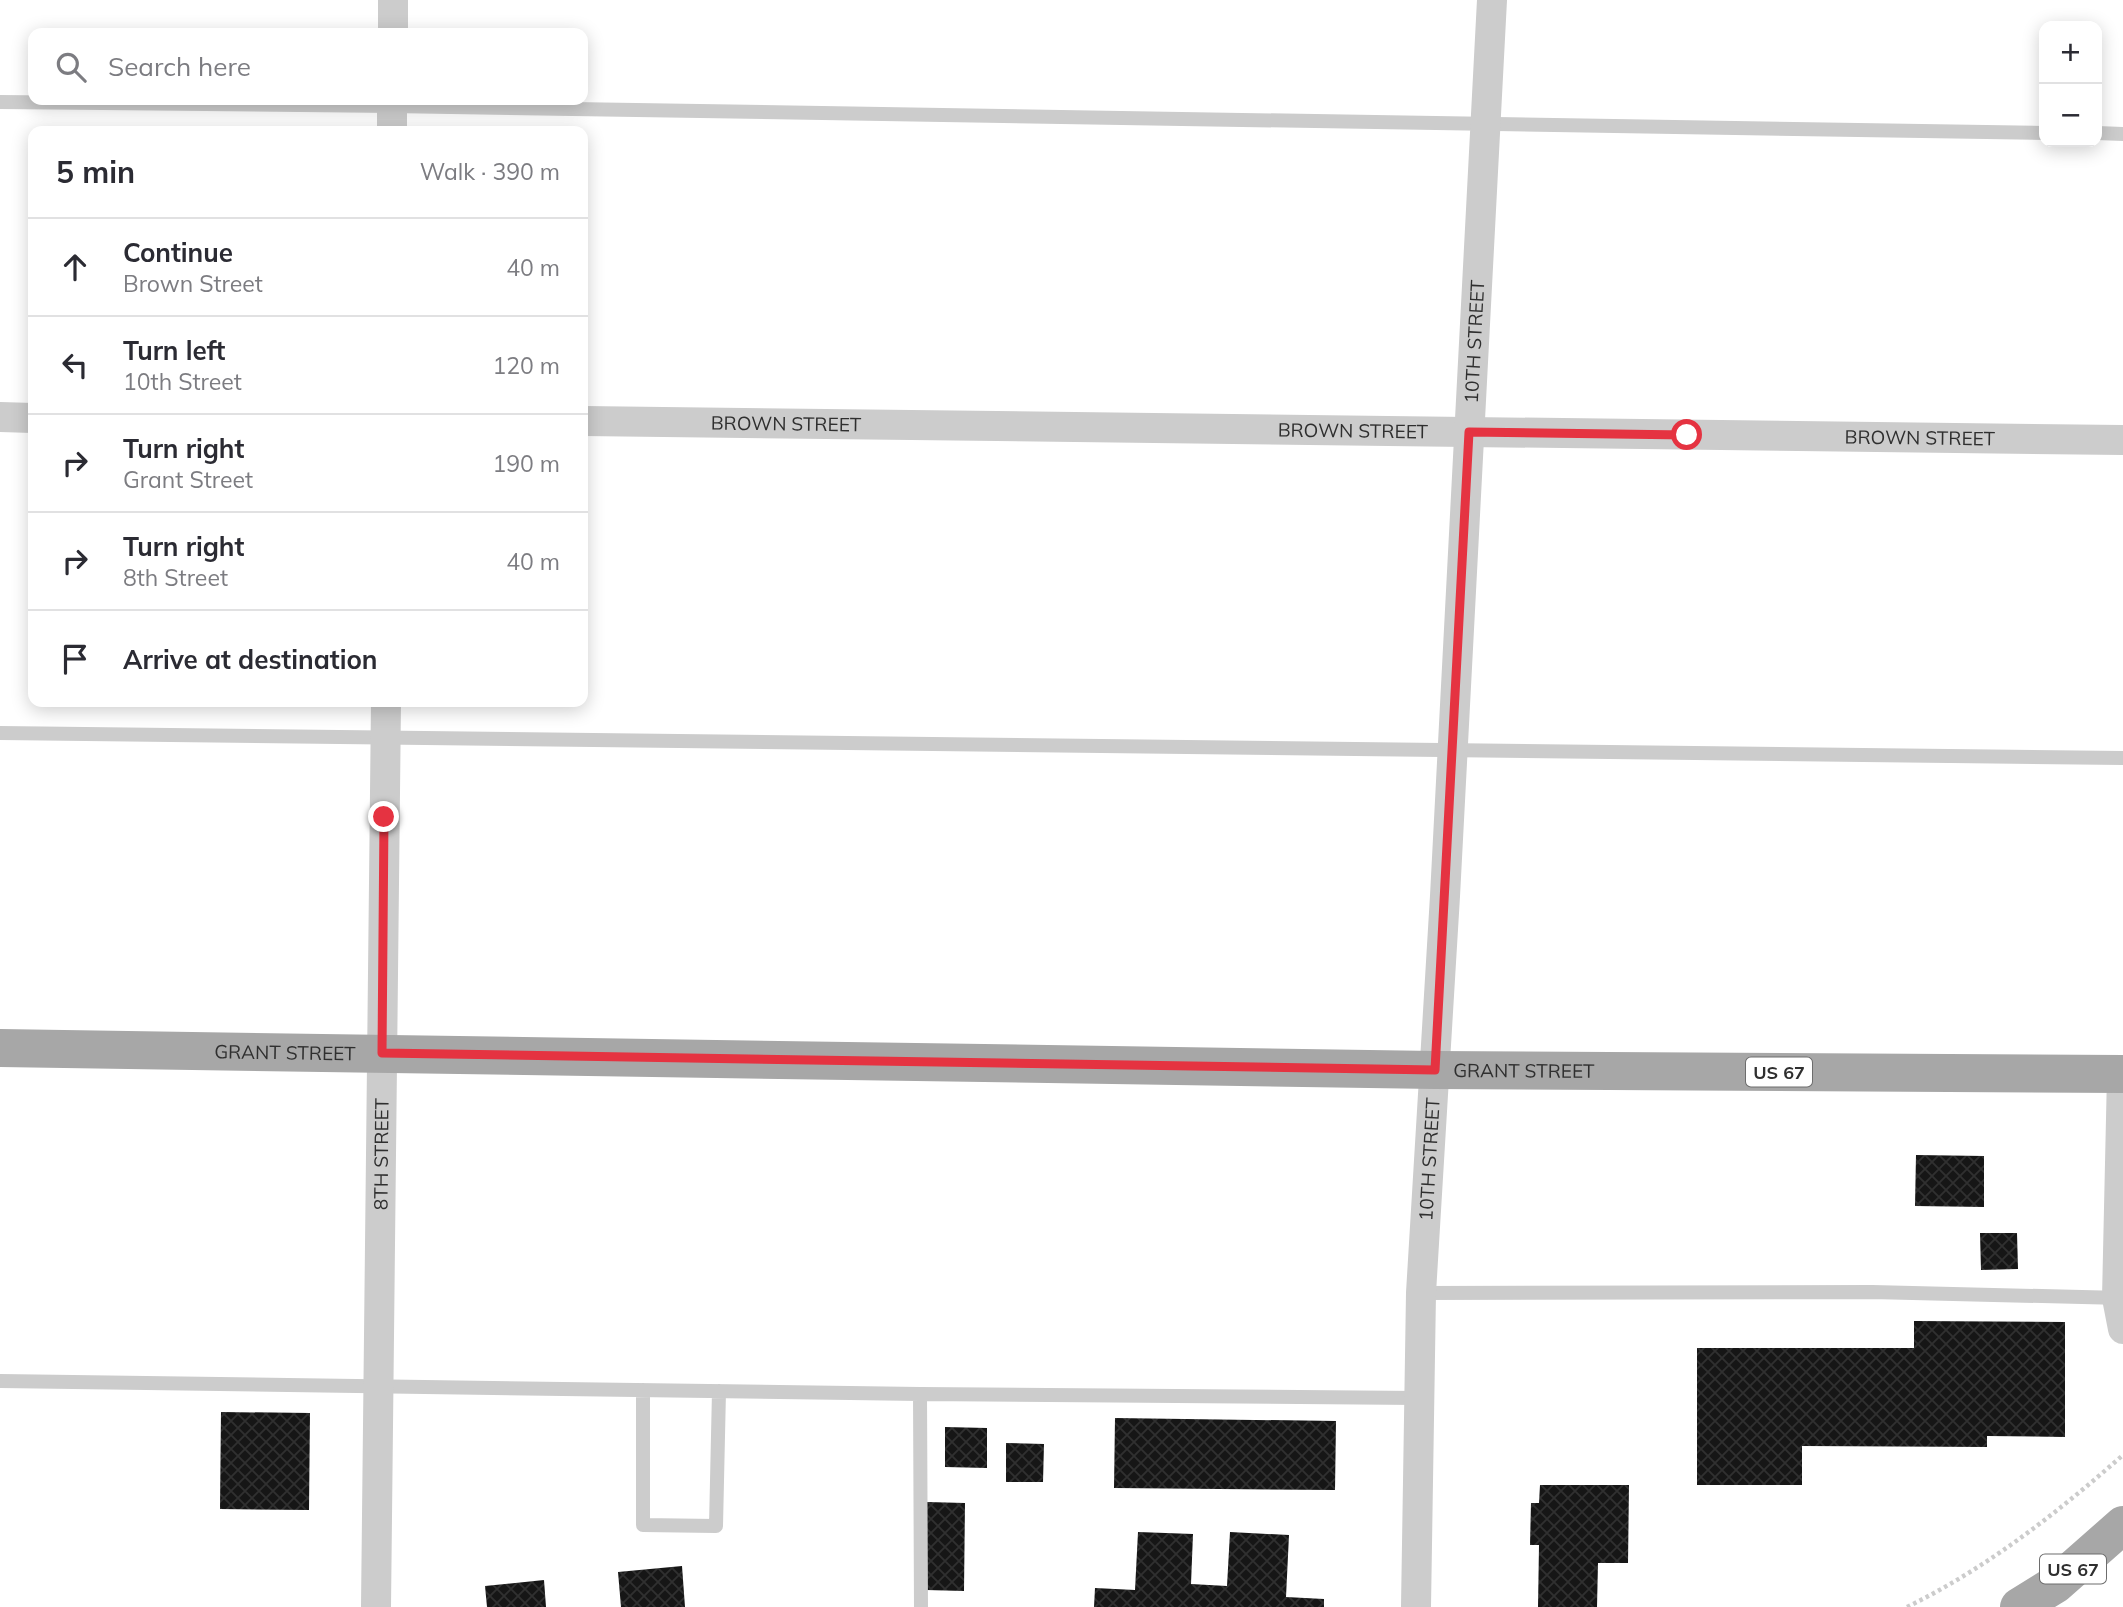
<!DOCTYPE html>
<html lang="en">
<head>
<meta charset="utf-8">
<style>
  body { margin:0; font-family:Mulish,sans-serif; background:#f2f2f3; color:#2b2b33 }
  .controls { position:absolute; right:21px; top:21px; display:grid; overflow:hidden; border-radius:14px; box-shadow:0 4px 18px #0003 }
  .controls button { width:63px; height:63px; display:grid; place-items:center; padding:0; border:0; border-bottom:2px solid #e1e1e2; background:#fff; color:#2b2b33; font:35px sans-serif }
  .stop { position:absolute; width:21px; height:21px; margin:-16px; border:5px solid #e53341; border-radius:50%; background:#fff }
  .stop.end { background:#e53341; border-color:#fff; box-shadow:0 2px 7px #0008 }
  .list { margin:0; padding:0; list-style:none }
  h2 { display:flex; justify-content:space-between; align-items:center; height:91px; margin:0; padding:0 28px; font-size:30px }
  h2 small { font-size:23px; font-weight:400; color:#7c7c81 }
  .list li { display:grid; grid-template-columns:46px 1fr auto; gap:21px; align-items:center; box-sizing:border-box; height:98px; padding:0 28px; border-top:2px solid #e1e1e2 }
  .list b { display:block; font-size:26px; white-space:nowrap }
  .list p { margin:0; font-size:23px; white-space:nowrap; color:#7c7c81 }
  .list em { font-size:23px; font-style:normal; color:#7c7c81 }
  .icon { flex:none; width:38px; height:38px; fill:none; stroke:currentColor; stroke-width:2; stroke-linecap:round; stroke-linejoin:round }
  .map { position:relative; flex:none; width:2123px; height:1607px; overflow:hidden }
  .search { position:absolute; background:#fff; box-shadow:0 4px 18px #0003; left:28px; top:28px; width:560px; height:77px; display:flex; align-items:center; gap:18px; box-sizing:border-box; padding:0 24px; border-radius:14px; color:#7c7c81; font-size:26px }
  .panel { position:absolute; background:#fff; box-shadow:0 4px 18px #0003; left:28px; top:126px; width:560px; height:581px; border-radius:14px }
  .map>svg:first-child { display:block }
  .building { fill:url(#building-cross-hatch) }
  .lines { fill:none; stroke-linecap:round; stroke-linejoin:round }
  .path { stroke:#ccc; stroke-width:4.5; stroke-dasharray:3.5 3.5; stroke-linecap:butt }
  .lane { stroke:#ccc; stroke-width:14 }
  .street { stroke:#ccc; stroke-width:30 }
  .primary { stroke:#a7a7a7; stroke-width:38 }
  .route { stroke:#e53341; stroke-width:9 }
  .labels { text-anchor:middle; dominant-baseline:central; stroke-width:7; stroke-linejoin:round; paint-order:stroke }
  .shield { fill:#fff; stroke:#6d6d6d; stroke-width:2 }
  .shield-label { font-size:18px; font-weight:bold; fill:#2f2f2f }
  .street-label { font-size:19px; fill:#2f2f2f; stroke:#fff }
</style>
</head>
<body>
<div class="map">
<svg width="2123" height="1607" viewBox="0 0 2123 1607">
  <defs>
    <pattern id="building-cross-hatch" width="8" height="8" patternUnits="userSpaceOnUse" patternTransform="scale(1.75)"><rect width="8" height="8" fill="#161616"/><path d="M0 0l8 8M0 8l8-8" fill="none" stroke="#303030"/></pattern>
  </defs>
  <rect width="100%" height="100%" fill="#fff"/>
  <path class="building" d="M1916,1155l68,1v51l-69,-1z
    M1980,1233h37l1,36 -37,1z
    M1914,1321l151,1v115l-78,-1v11l-185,-1v39h-105v-137h217z
    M221,1412l89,1 -1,97 -89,-1z
    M1115,1418l221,3 -1,69 -221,-2z
    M945,1427l42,1v40l-42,-1z
    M1006,1443l38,1 -1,38h-37z
    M1540,1485h89l-1,78h-30l-1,44h-59l1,-62h-9l1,-42h8z
    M927,1502l38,1 -1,88 -38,-1z
    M1138,1532l55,2 -2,50 36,2 3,-54 59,3 -3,62 38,2v8h-230l1,-19 40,2z
    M682,1566l3,41h-64l-3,-35z
    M544,1580l2,27h-59l-2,-21z"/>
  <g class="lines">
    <path class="path" d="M1907,1607c80,-39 150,-94 216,-152"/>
    <path class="lane" d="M0,102l392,4 1652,27
      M2097,133l26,1
      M0,733l2123,25
      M1421,1293l451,-1 250,6
      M0,1381l920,13 498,4
      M643,1390v135l73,1 3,-135
      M920,1394l1,213"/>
    <g class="street">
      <path d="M393,33v-33"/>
      <path d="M392,131v-31"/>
      <path d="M0,417l33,1"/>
      <path id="s1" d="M583,421l1540,19"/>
      <path d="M2122,1074l-5,224 6,31"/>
      <path id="s2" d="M376,1607l10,-905"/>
      <path id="s3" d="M1416,1607l5,-314 24,-397 47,-896"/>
    </g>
    <g class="primary">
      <path id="s4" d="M0,1048l1435,22 688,4"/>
      <path d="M2019,1607l37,-23 67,-59"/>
    </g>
  </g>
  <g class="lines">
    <path class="route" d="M384,817l-2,236 1053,17 34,-638 218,3"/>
  </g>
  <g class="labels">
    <g class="shield">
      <rect x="1746" y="1057.5" width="66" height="29" rx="5"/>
      <rect x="2040" y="1554.5" width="66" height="29" rx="5"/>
    </g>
    <g class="shield-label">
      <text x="1779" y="1072">US 67</text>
      <text x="2073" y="1569">US 67</text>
    </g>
    <g class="street-label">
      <text stroke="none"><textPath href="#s3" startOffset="1267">10TH STREET</textPath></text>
      <text stroke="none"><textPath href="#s1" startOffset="203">BROWN STREET</textPath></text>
      <text stroke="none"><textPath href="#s1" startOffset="770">BROWN STREET</textPath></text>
      <text stroke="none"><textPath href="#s1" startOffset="1337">BROWN STREET</textPath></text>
      <text stroke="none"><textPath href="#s4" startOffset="285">GRANT STREET</textPath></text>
      <text stroke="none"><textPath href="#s4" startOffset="1524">GRANT STREET</textPath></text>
      <text stroke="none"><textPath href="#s2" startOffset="453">8TH STREET</textPath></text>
      <text stroke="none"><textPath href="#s3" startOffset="448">10TH STREET</textPath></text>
    </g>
  </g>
</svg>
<div class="controls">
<button>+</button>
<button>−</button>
</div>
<div class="stop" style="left:1687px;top:435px"></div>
<div class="stop end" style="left:384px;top:817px"></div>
<div class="search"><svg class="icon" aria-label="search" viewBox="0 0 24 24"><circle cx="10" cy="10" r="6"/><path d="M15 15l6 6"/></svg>Search here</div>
<section class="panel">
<h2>5 min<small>Walk · 390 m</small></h2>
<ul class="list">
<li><svg class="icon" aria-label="ahead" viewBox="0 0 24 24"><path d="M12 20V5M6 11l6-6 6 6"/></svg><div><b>Continue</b><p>Brown Street</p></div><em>40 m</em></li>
<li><svg class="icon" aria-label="left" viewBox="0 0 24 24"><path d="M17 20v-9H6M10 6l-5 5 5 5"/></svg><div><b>Turn left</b><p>10th Street</p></div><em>120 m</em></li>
<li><svg class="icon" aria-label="right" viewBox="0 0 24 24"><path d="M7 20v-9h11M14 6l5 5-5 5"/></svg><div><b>Turn right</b><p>Grant Street</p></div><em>190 m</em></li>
<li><svg class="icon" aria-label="right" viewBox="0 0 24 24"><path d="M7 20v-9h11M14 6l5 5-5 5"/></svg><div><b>Turn right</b><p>8th Street</p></div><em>40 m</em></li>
<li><svg class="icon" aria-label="arrive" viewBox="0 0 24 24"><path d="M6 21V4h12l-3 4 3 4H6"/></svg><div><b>Arrive at destination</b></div></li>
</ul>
</section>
</div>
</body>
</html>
